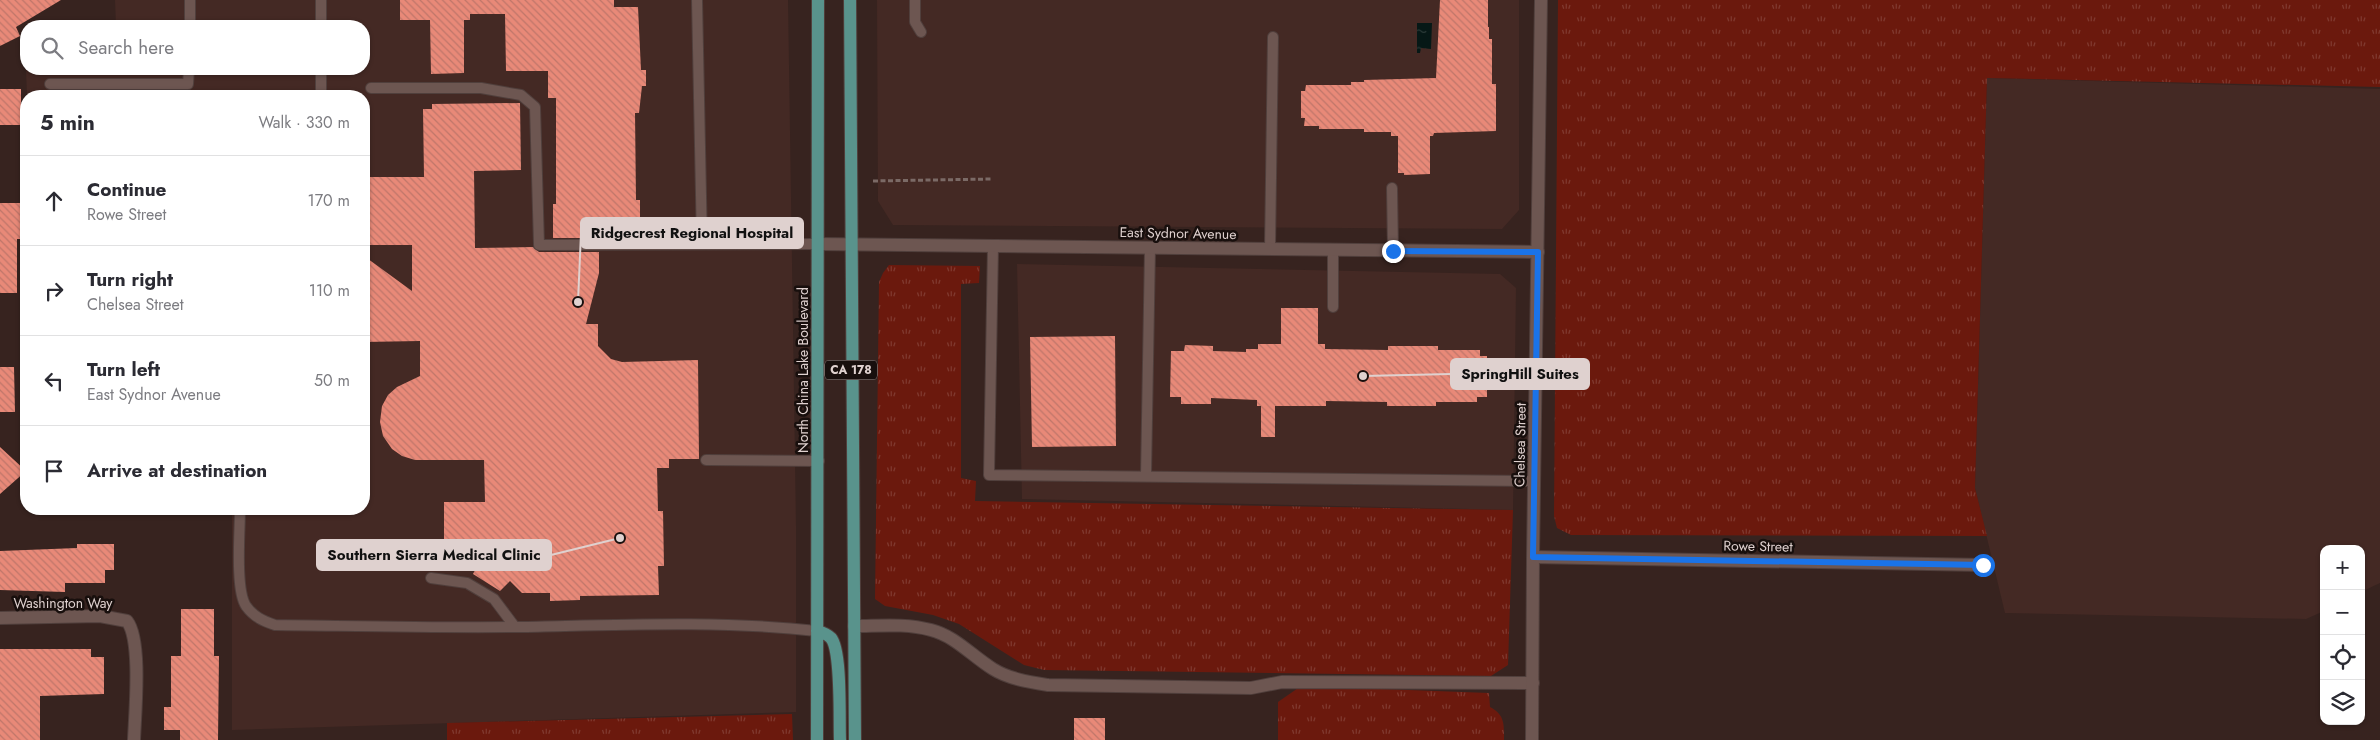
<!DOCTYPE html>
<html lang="en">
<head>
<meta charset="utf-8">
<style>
  body { margin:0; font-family:Jost,sans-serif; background:#f2f2f3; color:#2b2b33 }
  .controls { position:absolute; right:15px; bottom:15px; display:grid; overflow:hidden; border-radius:10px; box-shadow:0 1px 4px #0004 }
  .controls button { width:45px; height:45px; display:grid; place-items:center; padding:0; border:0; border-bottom:1px solid #e1e1e2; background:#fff; color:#2b2b33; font:25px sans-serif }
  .stop { position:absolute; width:15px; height:15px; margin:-11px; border:4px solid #1a73e8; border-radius:50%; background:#fff }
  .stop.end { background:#1a73e8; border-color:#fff; box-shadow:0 1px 5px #0008 }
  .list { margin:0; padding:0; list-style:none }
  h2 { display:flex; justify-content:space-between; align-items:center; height:65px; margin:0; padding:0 20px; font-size:21px }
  h2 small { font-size:16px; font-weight:400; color:#7c7c81 }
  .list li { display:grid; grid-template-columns:32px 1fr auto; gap:15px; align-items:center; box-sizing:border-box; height:90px; padding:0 20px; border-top:1px solid #e1e1e2 }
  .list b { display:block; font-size:19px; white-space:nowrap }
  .list p { margin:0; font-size:16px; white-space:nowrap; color:#7c7c81 }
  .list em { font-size:16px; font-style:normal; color:#7c7c81 }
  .icon { flex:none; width:28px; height:28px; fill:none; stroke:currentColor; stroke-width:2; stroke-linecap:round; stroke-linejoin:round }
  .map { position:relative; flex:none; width:2380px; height:740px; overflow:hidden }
  .search { position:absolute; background:#fff; box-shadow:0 1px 4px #0004; left:20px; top:20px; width:350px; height:55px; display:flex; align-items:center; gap:12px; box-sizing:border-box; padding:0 18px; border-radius:20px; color:#7c7c81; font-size:19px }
  .panel { position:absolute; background:#fff; box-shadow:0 1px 4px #0004; left:20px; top:90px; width:350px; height:425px; border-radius:20px }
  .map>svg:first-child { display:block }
  .built { fill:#442924 }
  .grass { fill:url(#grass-tufts) }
  .water { fill:url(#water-ripples) }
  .building { fill:url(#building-back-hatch) }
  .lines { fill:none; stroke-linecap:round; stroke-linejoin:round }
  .lane-casing { stroke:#503f3c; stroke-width:12 }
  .street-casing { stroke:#503f3c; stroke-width:14 }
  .secondary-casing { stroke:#503f3c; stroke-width:14 }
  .primary-casing { stroke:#503f3c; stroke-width:14 }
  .path { stroke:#7b6a66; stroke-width:3; stroke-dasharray:5 2.5; stroke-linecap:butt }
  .lane { stroke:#6d5651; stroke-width:10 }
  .street { stroke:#6d5651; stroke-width:12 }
  .secondary { stroke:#6d5651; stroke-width:12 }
  .primary { stroke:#59938c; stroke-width:12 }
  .route { stroke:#1a73e8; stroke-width:6 }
  .labels { text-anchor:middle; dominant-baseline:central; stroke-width:5; stroke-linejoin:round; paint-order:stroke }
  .shield { fill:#180f0d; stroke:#a39795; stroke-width:1 }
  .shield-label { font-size:12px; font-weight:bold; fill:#dfd1cf }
  .street-label { font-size:14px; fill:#dfd1cf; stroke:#180f0d }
  .leader { fill:none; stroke:#dfd1cf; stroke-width:2 }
  .callout-dot { fill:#dfd1cf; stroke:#180f0d; stroke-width:2 }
  .callout { fill:#dfd1cf; stroke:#dfd1cf; stroke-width:2 }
  .callout-label { font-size:15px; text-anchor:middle; font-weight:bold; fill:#111 }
</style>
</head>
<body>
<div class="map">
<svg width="2380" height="740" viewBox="0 0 2380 740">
  <defs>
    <pattern id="grass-tufts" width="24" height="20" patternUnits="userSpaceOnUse" patternTransform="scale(1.25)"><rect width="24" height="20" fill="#6b190d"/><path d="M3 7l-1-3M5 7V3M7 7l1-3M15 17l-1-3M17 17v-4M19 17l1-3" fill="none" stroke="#80392f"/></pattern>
    <pattern id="water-ripples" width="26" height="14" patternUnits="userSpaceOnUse" patternTransform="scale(1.25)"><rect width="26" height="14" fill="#061816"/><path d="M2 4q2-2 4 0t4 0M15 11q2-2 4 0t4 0" fill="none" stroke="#2a3937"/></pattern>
    <pattern id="building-back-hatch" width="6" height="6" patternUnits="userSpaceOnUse" patternTransform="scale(1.25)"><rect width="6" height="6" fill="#e88978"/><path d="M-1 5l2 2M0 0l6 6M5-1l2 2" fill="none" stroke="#bf766a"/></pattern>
  </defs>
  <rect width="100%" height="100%" fill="#37231f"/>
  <path class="built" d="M115,0h673l8,526v186l-564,18v-221h132v-413h-337l-1,-26 338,-1v-43h-248z
    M877,0h642v210l-17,19 -609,-4 -15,-24z
    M1987,78l393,11v494l-19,9v-43h-37v62l-18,8 -301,-6 -30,-125z
    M1017,264l483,10 16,14 -3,222 -491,-11z"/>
  <path class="grass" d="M1558,0h822v87l-393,-9 -12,410 12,48 -416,-1 -14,-7 -3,-12z
    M889,265l91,1 -1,17 -18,1v194l15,3 -1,20 538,9 -5,155 -17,11 -447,-6 -20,-5 -65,-41 -26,-9 -48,-9 -10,-7 4,-317 4,-9z
    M1301,686l188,7 1,14c15,8 14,17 14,33h-226v-38z
    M792,714l1,26h-346v-17z"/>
  <path class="water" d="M1417,23h15l-1,26 -10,-1 -1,5h-3z"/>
  <path class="building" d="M0,0h61l-45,27 4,9 -20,10z
    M400,0h214v7h24l3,63h5v16h-4l-3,27h-4l1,87h4v33h-41v5h-46v-34h3v-106h-8v-27h-42l-1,-57h-35v6h-6v53l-33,1 -1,-54h-30z
    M1440,0h48v27h1v12h3v45h4v47l-62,2 -1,3h-3v38l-26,1v-2h-6v-37h-7v-4h-27v-3h-45v-3h-15l1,-8h-4v-27h4l1,-6h45v-3h13v-2l72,-2z
    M0,89h21v36h-21z
    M520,103l1,67 -47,1 1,77 58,-1 6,5h60v21l-13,51h12v22l13,13 11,3 76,-2 1,99h-30v9h-12l1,43h5l1,55h-6l1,29 -79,1v4l-30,1v-8h-28l-12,-12 -10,10 -27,-17 4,-8 -12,-2 14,-17h-35v-45h41l-1,-42h-69l-13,-4 -10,-7 -9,-13 -3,-14 2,-16 6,-11 9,-8 23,-11v-35l-56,1v-86l48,35v-46h-48v-14h3v-54h57l-1,-68h9v-5z
    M0,203h23v36h-6v54h-17z
    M1281,308h37v36h7v5l63,1v-4h50v4h42v6h7v10h5v22h-5v9h-10v5h-41v4h-49v-4l-61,-1v5h-51v31h-14v-31h-4v-6l-46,-2v6h-30v-7h-11l1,-46h13l1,-6 28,1v5l33,1v-3h12v-5h23z
    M1115,336l1,110 -84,1 -2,-110z
    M0,367h14l1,45h-15z
    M0,447l26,24 -26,23z
    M77,544h37v26h-9v13h-40v9l-65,-2v-39l77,-3z
    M181,609h33v47h5l-1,84h-38v-10h-16v-23h7v-51h10z
    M0,649h91v8h13v37l-64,2v44h-40z
    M1074,718h31v22h-31z"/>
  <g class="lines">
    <defs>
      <path id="lane" d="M321,0v26
        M697,0l5,244
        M915,0v22l6,10
        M190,26v-26
        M321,69v27
        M50,84h138l1,-15
        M371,88h110l40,7 14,12 4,138 278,-1
        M1392,188l1,63
        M993,246l-4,229 545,6
        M1270,249l3,-212
        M1333,250v57
        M706,460l113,1
        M1146,476l4,-228
        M240,509c0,21 -5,81 6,97 8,11 17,15 29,19 81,1 162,3 243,2 100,-2 199,-7 299,4
        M431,578l36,5 27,16 21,28"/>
      <path id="street" d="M817,244l721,8
        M1533,557l450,8
        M0,618l100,-2 27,5c15,19 8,92 7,119
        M854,626c25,0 51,-3 77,4 24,6 41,26 62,39 16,10 36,13 55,16l203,3 31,-6 251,1"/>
      <path id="secondary" d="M1532,740l1,-183 8,-557"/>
      <path id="primary" d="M850,0l5,740
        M817,631c4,1 10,3 14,7 11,13 8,82 9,102
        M817,740l1,-740"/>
    </defs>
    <use href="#lane" class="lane-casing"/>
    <use href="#street" class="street-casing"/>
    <use href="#secondary" class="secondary-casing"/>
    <use href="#primary" class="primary-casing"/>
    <path class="path" d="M873,181l119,-2"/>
    <use href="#lane" class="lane"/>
    <use href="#street" class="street"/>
    <use href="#secondary" class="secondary"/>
    <use href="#primary" class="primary"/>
  </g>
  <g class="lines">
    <path class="route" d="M1393,251l145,1 -5,305 450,8"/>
  </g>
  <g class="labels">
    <rect class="shield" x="825" y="360.5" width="52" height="19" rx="4"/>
    <g class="shield-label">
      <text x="851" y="370">CA 178</text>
    </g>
    <g class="street-label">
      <text transform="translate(1178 233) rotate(1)">East Sydnor Avenue</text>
      <text transform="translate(803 370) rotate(-90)">North China Lake Boulevard</text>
      <text transform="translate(1520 445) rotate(-89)">Chelsea Street</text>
      <text transform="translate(1758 546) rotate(1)">Rowe Street</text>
      <text x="63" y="603">Washington Way</text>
    </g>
  </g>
  <path class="leader" d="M578 302L581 233M1363 376L1451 374M620 538L551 555"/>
  <g class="callout-dot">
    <circle cx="578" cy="302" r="5"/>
    <circle cx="1363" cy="376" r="5"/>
    <circle cx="620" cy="538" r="5"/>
  </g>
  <g class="callout">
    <rect x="581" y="218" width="222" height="30" rx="5"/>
    <rect x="1451" y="359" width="138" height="30" rx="5"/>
    <rect x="317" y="540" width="234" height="30" rx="5"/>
  </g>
  <g class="callout-label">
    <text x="692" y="238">Ridgecrest Regional Hospital</text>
    <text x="1520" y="379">SpringHill Suites</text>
    <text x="434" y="560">Southern Sierra Medical Clinic</text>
  </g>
</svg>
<div class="controls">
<button>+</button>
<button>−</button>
<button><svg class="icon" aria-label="locate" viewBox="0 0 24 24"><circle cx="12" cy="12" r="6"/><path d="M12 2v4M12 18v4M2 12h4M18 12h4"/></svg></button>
<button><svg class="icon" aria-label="layers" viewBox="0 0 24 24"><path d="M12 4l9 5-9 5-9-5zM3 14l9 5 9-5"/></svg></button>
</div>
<div class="stop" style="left:1983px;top:565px"></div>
<div class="stop end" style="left:1393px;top:251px"></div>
<div class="search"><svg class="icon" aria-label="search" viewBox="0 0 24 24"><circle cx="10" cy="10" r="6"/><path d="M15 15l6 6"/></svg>Search here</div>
<section class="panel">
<h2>5 min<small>Walk · 330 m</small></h2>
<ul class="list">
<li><svg class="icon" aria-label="ahead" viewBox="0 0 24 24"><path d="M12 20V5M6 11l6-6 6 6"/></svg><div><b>Continue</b><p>Rowe Street</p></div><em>170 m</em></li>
<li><svg class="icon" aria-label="right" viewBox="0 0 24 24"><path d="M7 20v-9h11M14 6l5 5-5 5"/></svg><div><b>Turn right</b><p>Chelsea Street</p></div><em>110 m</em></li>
<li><svg class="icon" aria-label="left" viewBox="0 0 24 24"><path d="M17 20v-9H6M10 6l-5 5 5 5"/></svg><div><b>Turn left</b><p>East Sydnor Avenue</p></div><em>50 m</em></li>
<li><svg class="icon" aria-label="arrive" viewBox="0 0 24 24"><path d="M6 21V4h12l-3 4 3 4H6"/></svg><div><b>Arrive at destination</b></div></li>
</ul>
</section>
</div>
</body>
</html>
